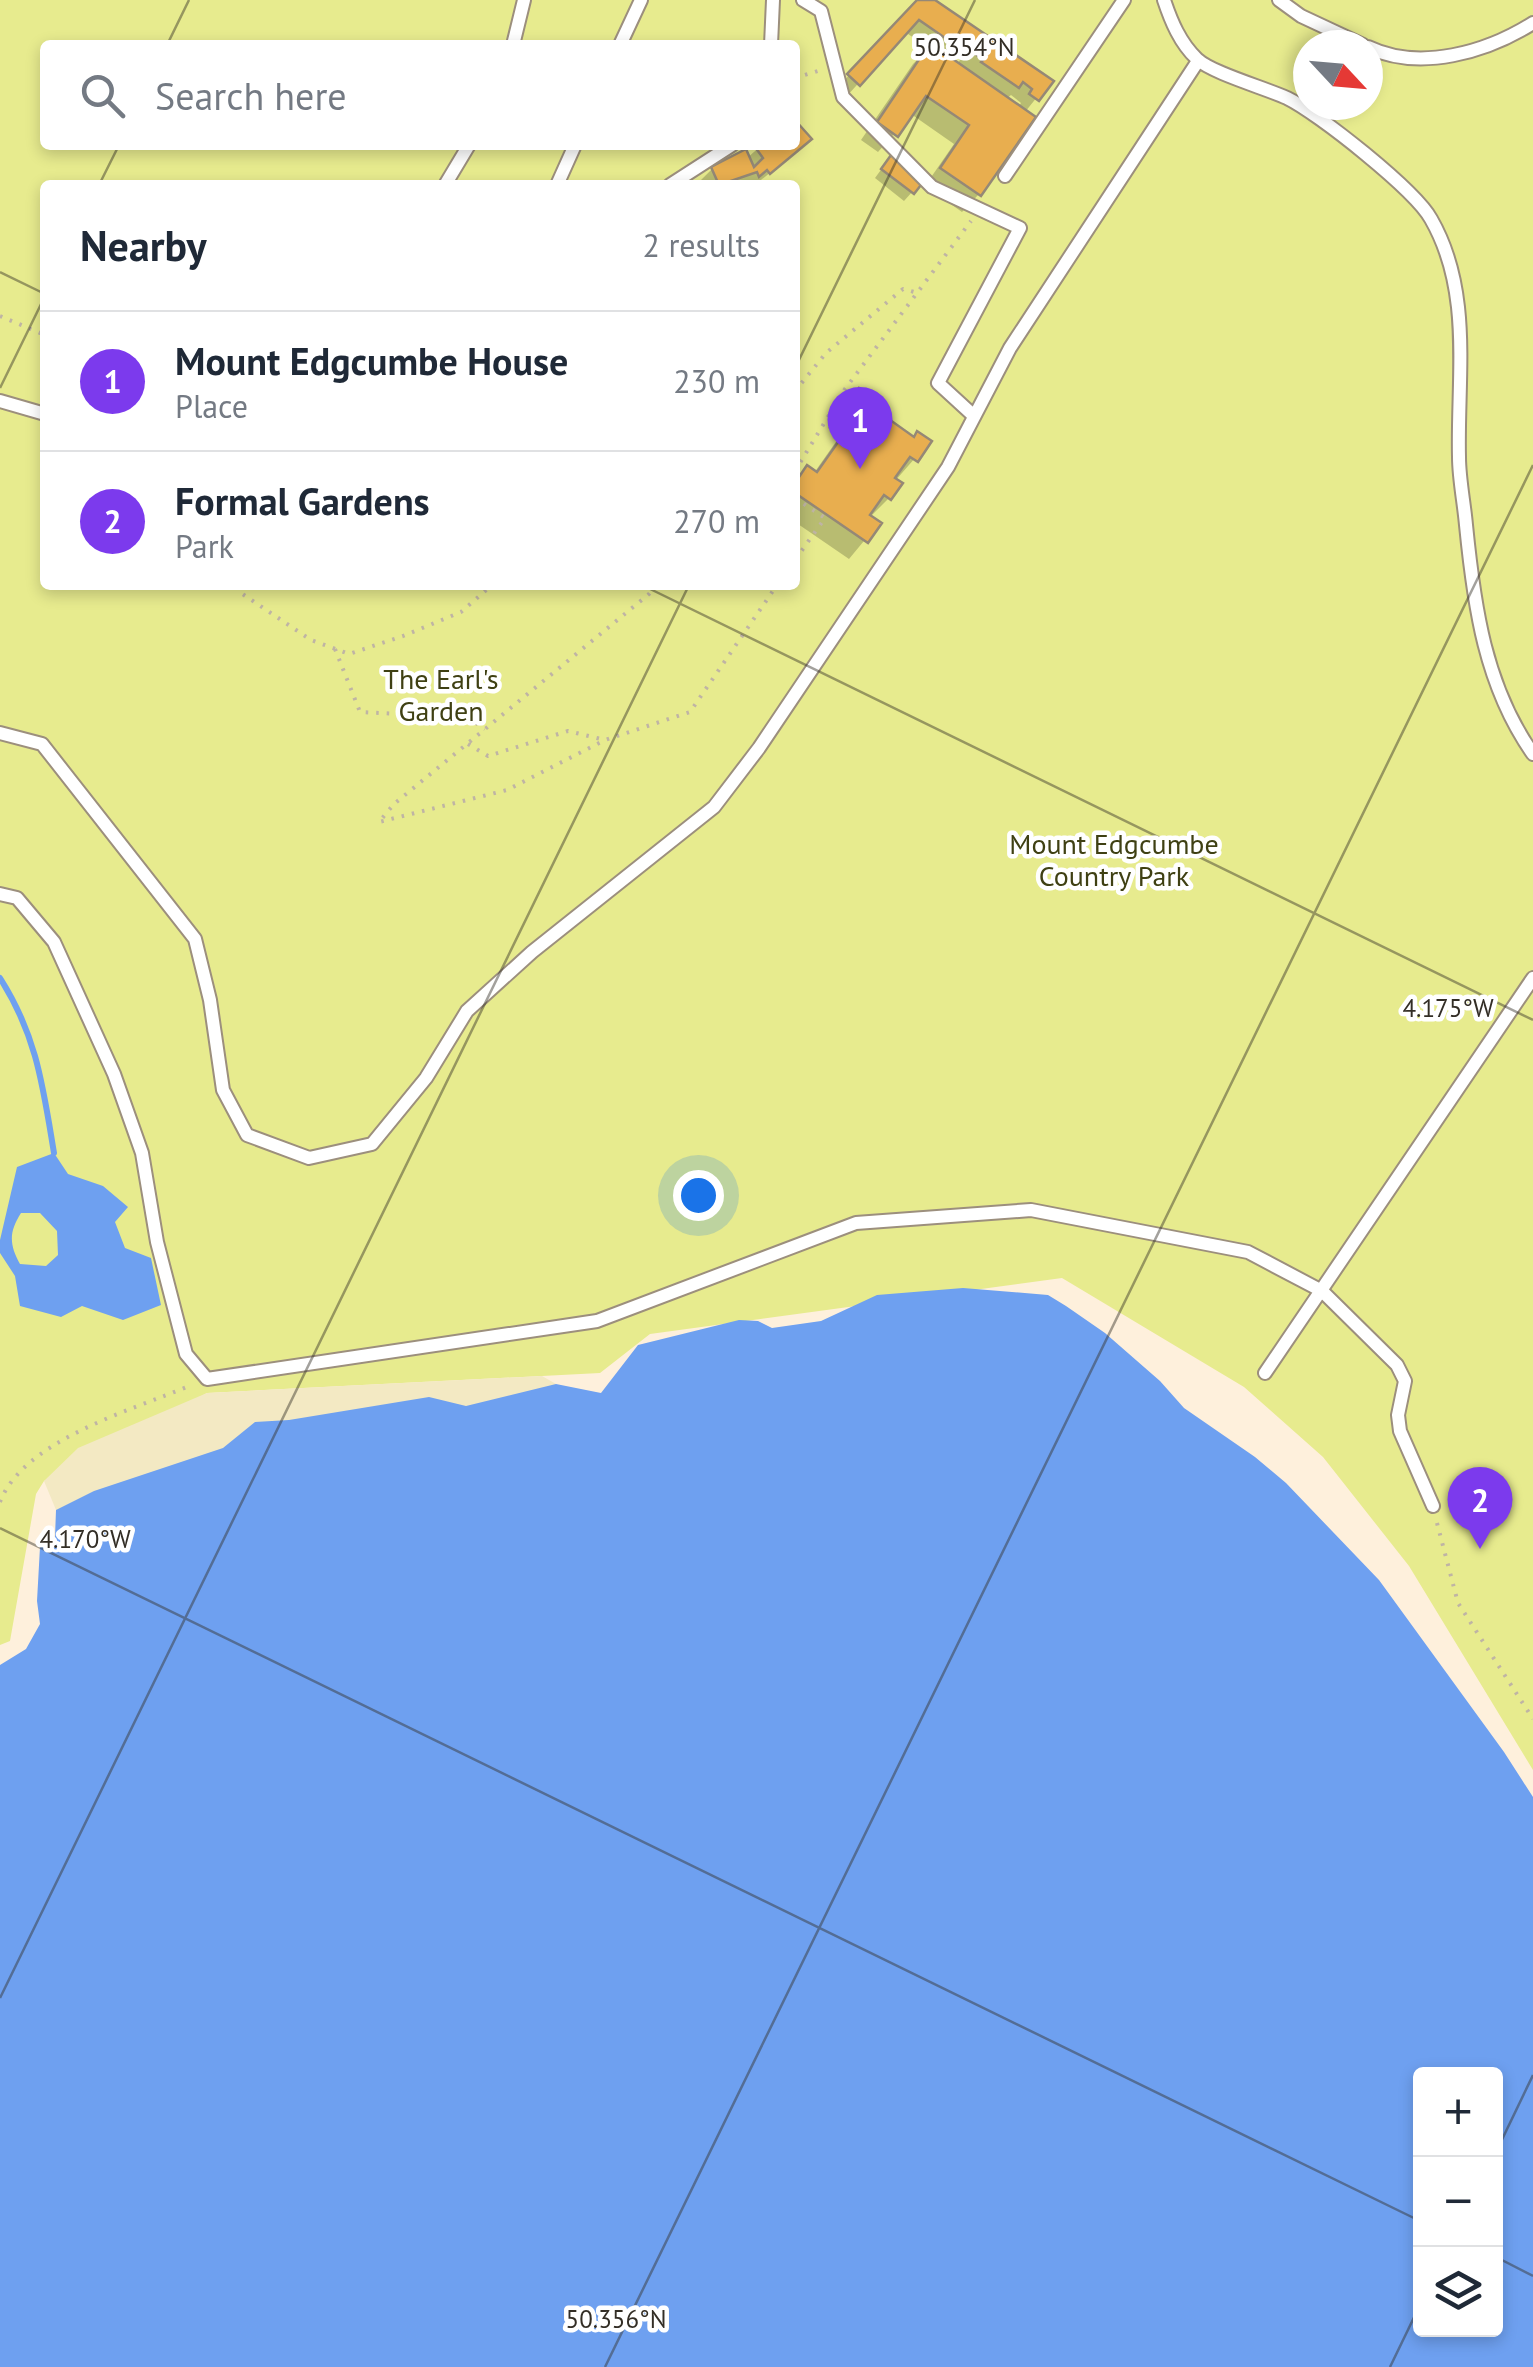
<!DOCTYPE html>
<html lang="en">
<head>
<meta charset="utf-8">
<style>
  body { margin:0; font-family:"PT Sans",sans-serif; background:#f6f6f7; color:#1f2937 }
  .controls { position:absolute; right:30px; bottom:30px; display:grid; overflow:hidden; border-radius:10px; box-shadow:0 5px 15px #0003 }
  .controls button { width:90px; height:90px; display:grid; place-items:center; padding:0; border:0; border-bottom:2px solid #e0e1e3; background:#fff; color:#1f2937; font:50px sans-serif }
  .compass { position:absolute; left:1293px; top:30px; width:90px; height:90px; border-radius:50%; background:#fff; box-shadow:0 5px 15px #0003; rotate:116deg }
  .you { position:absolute; left:698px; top:1195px; width:35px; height:35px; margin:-25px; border:8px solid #fff; border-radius:50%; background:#1a73e8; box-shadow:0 0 0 15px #1a73e833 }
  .badge { display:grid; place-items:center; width:65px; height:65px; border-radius:50%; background:#7c3aed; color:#fff; font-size:32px; font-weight:700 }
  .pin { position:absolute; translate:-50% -82px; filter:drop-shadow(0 2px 5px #0008) }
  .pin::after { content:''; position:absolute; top:52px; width:35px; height:30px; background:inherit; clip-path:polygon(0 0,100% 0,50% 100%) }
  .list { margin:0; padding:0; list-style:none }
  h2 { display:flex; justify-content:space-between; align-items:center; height:130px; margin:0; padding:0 40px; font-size:42px }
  h2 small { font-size:32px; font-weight:400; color:#747a83 }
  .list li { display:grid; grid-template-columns:65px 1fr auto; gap:30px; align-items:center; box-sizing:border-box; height:140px; padding:0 40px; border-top:2px solid #e0e1e3 }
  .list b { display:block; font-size:38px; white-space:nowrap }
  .list p { margin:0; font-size:32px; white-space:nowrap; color:#747a83 }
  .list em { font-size:32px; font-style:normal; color:#747a83 }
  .icon { flex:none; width:55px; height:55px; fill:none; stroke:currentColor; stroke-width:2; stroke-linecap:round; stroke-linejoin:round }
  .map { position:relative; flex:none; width:1533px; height:2367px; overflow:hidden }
  .search { position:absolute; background:#fff; box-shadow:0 5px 15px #0003; left:40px; top:40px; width:760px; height:110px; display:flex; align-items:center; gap:25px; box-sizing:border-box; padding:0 35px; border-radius:10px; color:#747a83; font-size:38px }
  .panel { position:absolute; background:#fff; box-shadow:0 5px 15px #0003; left:40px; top:180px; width:760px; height:410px; border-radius:10px }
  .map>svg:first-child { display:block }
  .green { fill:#e7eb8e; fill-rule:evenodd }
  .sand { fill:#f3e9c3 }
  .water { fill:#6ea0f0; fill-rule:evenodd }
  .shadow { fill:#0003; fill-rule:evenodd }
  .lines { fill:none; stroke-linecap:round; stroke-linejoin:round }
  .stream { stroke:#6ea0f0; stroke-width:6 }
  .building { fill:#e8ae4f; stroke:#958876; stroke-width:2.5 }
  .lane-casing { stroke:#9c8f7d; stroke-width:16 }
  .path { stroke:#bfb4a4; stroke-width:4; stroke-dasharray:2.5 8; stroke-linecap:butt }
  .lane { stroke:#fff; stroke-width:12 }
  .ticks { fill:none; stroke:#332e26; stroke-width:2.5; stroke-opacity:0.45 }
  .labels { text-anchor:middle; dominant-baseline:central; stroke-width:9; stroke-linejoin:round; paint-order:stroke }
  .park-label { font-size:28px; fill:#3f4013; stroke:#fff }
  .ticks-label { font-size:25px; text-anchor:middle; fill:#332e26; stroke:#fff; stroke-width:9; stroke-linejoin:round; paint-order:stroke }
</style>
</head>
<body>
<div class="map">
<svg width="1533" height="2367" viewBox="0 0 1533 2367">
  <rect width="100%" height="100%" fill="#fef0dc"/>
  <path class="green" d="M0,0h1533v1770l-124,-204 -86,-109 -79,-70 -182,-109 -412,56 -50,39 -393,20 -163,88 -8,13 -26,147 -10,4zM45,45h750v100h-750zM1308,45h60v60h-60zM45,185h750v400h-750z"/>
  <path class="sand" d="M542,1376l14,8 5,31 -491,110 -14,-15 -12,-29 34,-33 129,-55z"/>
  <path class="water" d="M54,1153l14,21 35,12 25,21 -13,15 10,26 26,10 10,47 -38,15 -41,-14 -21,11 -41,-11 -5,-30 -15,-23v-13l17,-73zM21,1213h19l17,18 1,24 -12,11 -26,-2c-11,-20 -11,-32 1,-51z
    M963,1288l85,7 18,11 39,27 55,48 24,27 71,49 31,26 93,97 125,172 29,45v570h-1533v-702l26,-16 14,-25 -3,-23 3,-54 15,-10 1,-27 38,-19 129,-43 32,-26 34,-2 140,-23 37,9 90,-22 45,9 37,-48 101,-25 19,1 14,7 49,-7 56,-26zM1420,2074h76v256h-76z"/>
  <path class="shadow" d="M920,0h10l120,81 -25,31 -46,82 -17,18 -37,-26 29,-42 -43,-30 -33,38 -17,-12 52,-76 16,-16 -24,-16 -59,65 -9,-9zM935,44l25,16 -3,4 -25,-17zM1011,95l10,8 -3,5 -12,-9z
    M795,124l1,28 -40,32 -3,-4 -5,5h-47l-2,-3 13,-13 35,-11 15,-13h33z
    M883,167l38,15 -17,19 -29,-23z
    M859,391l13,20 41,28 16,3 -34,39 -6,17 -20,20 9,6 -29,35 -54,-37v-41l13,-12 6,4 26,-37 -12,-8z"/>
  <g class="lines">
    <path class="stream" d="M0,978c37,58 43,109 54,175"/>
  </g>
  <path class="building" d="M917,0h18l119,81 -15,20 -10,-7 3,-5 -9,-7 -4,6 -38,-26 2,-2 -14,-11 2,-3 -18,-11 -5,5 -29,-20 -59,66 -13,-12z
    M930,43l106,74 -55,79 -41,-28 29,-43 -43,-29 -28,41 -21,-15z
    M795,120l17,19 -42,35 -3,-4 -8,7 -2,-5 -38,13 -8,-18 35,-18 8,18 9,-9 -8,-11 3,-2h37z
    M891,155l33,26 -10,13 -33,-25z
    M859,388l21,15 -4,7 38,27 3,-6 15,10 -14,21 -8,-5 -15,21 8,5 -12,17 -7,-5 -14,20 12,8 -14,20 -73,-50v-10l12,-18 10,7 38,-54 -11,-8z"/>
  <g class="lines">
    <defs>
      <path id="lane" d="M803,0l18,11 22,86 89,90 88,41 -82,155 36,33
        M1164,0c7,21 16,43 33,59 15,14 68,29 90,39 31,15 128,92 144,121 42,73 26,158 28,238 0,22 5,45 7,68 8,81 19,161 67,229
        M1279,0l22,16 62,29
        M513,45l11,-45
        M620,45l21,-45
        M771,45l2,-45
        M1368,47c52,25 119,5 165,-24
        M1005,176l119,-176
        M445,185l24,-40
        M557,185l18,-40
        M670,185l62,-40
        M0,401l45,13
        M0,733l42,11 153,195 15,61 13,90 24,45 62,23 63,-14 54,-66 41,-67 65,-59 182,-145 45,-59 189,-281 62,-119 188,-287
        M0,894l17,4 37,44 60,132 28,79 15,89 29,112 21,25 390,-58 259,-98 175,-13 217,42 74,39 75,74 8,16 -7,34 2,16 33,75
        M1265,1373l268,-395"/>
    </defs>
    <use href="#lane" class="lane-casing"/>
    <path class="path" d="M795,78l26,-8
      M795,253v7
      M0,316l45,19
      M795,391l31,-38 77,-64 15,4
      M795,471l50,-82 126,-168
      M795,498l30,20 -30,42
      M240,585l1,8 70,47 38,14 54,-18 58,-24 31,-27
      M656,585l-7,9 -255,210 -15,18 128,-32 98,-50 85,-28 87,-127
      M335,649l25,63 41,2 51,-7 33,22
      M468,744l20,12 80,-25 37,9
      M0,1502c24,-62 130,-91 189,-116
      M1437,1523l21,80 75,116"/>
    <use href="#lane" class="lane"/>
  </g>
  <path class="ticks" d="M167,45l22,-45M99,185l20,-40M0,272l45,22M795,368l180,-368M0,388l45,-92M642,585l891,435M0,1528l1420,693M0,1998l689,-1413M1496,2152l37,-77M1496,2257l37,19M605,2367l928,-1902M1390,2367l30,-62"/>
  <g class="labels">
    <g class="park-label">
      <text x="441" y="678">The Earl's<tspan x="441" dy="32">Garden</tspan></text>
      <text x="1114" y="843">Mount Edgcumbe<tspan x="1114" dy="32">Country Park</tspan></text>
    </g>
  </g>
  <g class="ticks-label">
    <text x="964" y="56">50.354°N</text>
    <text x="1448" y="1017">4.175°W</text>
    <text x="85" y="1548">4.170°W</text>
    <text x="616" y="2328">50.356°N</text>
  </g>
</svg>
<div class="controls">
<button>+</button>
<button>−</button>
<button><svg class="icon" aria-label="layers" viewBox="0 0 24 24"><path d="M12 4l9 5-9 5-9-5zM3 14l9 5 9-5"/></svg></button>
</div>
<svg class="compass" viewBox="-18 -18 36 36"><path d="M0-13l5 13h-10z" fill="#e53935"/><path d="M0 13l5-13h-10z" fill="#747a83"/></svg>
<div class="you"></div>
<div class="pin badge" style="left:860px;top:469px">1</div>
<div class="pin badge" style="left:1480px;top:1549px">2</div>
<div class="search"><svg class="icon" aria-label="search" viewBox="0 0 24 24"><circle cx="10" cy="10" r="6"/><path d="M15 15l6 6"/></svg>Search here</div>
<section class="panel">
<h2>Nearby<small>2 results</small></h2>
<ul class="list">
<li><span class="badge">1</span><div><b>Mount Edgcumbe House</b><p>Place</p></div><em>230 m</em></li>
<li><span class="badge">2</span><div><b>Formal Gardens</b><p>Park</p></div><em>270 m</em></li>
</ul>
</section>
</div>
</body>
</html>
